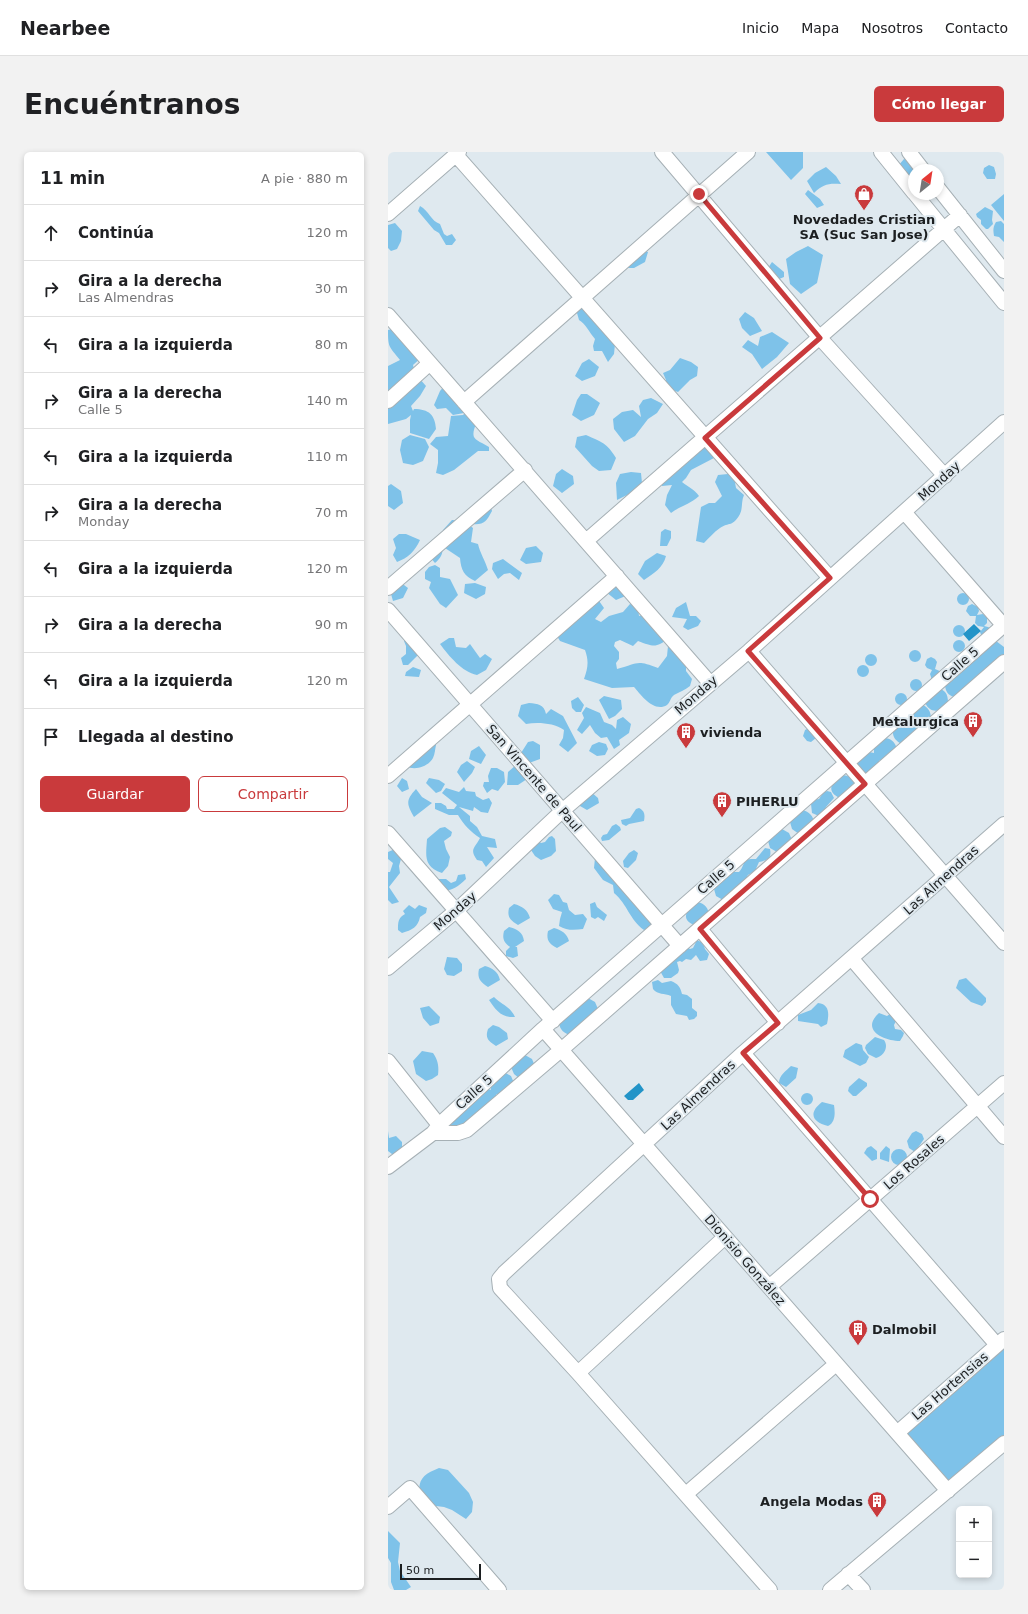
<!DOCTYPE html>
<html lang="es">
<head>
<meta charset="utf-8">
<style>
  body { margin:0; font-family:"DejaVu Sans",sans-serif; background:#f2f2f2; color:#202124 }
  .controls { position:absolute; right:12px; bottom:12px; display:grid; overflow:hidden; border-radius:6px; box-shadow:0 2px 6px #0003 }
  .controls button { width:36px; height:36px; display:grid; place-items:center; padding:0; border:0; border-bottom:1px solid #e0e0e0; background:#fff; color:#202124; font:20px sans-serif }
  .compass { position:absolute; left:520px; top:12px; width:36px; height:36px; border-radius:50%; background:#fff; box-shadow:0 2px 6px #0003; rotate:30deg }
  .scale { position:absolute; left:12px; bottom:10px; width:81px; box-sizing:border-box; padding-left:4px; border:2px solid #1c1f21; border-top:0; font-size:11px; line-height:14px; white-space:nowrap; color:#1c1f21; -webkit-text-stroke:3px #dfe9ef; paint-order:stroke }
  .stop { position:absolute; width:12px; height:12px; margin:-9px; border:3px solid #c93a3c; border-radius:50%; background:#fff }
  .stop.end { background:#c93a3c; border-color:#fff; box-shadow:0 1px 4px #0008 }
  .list { margin:0; padding:0; list-style:none }
  h2 { display:flex; justify-content:space-between; align-items:center; height:52px; margin:0; padding:0 16px; font-size:17px }
  h2 small { font-size:13px; font-weight:400; color:#757577 }
  .list li { display:grid; grid-template-columns:26px 1fr auto; gap:12px; align-items:center; box-sizing:border-box; height:56px; padding:0 16px; border-top:1px solid #e0e0e0 }
  .list b { display:block; font-size:15px; white-space:nowrap }
  .list p { margin:0; font-size:13px; white-space:nowrap; color:#757577 }
  .list em { font-size:13px; font-style:normal; color:#757577 }
  .actions { display:flex; gap:8px; padding:12px 16px }
  .actions a { flex:1; padding:9px 0; border:1px solid #c93a3c; border-radius:6px; text-align:center; font-size:14px; color:#c93a3c }
  .actions .main { background:#c93a3c; color:#fff }
  .icon { flex:none; width:22px; height:22px; fill:none; stroke:currentColor; stroke-width:2; stroke-linecap:round; stroke-linejoin:round }
  .map { position:relative; flex:none; width:616px; height:1438px; overflow:hidden; border-radius:6px }
  header { display:flex; align-items:center; gap:24px; box-sizing:border-box; height:56px; padding:0 20px; background:#fff; border-bottom:1px solid #e0e0e0 }
  header strong { font-size:19px }
  nav { display:flex; gap:22px; margin-inline-start:auto; font-size:14px }
  .intro { display:flex; align-items:center; justify-content:space-between; box-sizing:border-box; height:96px; padding:0 24px }
  h1 { margin:0; font-size:28px }
  .button { padding:10px 18px; border-radius:6px; background:#c93a3c; color:#fff; font-size:14px; font-weight:700 }
  main { display:flex; gap:24px; padding:0 24px }
  aside { flex:1; background:#fff; border-radius:6px; box-shadow:0 2px 6px #0003 }
  .map>svg:first-child { display:block }
  .green { fill:#7ec2e9 }
  .water { fill:#2294c8 }
  .lines { fill:none; stroke-linecap:round; stroke-linejoin:round }
  .minor-casing { stroke:#a6b0b5; stroke-width:16 }
  .minor { stroke:#fff; stroke-width:14 }
  .route { stroke:#c93a3c; stroke-width:5 }
  .labels { text-anchor:middle; dominant-baseline:central; stroke-width:4; stroke-linejoin:round; paint-order:stroke }
  .poi-label { font-size:13px; font-weight:bold; fill:#1c1f21; stroke:#dfe9ef; text-anchor:start }
  .street-label { font-size:13px; fill:#1c1f21; stroke:#dfe9ef }
</style>
</head>
<body>
<header>
<strong>Nearbee</strong>
<nav><a>Inicio</a><a>Mapa</a><a>Nosotros</a><a>Contacto</a></nav>
</header>
<div class="intro"><h1>Encuéntranos</h1><a class="button">Cómo llegar</a></div>
<main>
<aside>
<h2>11 min<small>A pie · 880 m</small></h2>
<ul class="list">
<li><svg class="icon" aria-label="ahead" viewBox="0 0 24 24"><path d="M12 20V5M6 11l6-6 6 6"/></svg><div><b>Continúa</b></div><em>120 m</em></li>
<li><svg class="icon" aria-label="right" viewBox="0 0 24 24"><path d="M7 20v-9h11M14 6l5 5-5 5"/></svg><div><b>Gira a la derecha</b><p>Las Almendras</p></div><em>30 m</em></li>
<li><svg class="icon" aria-label="left" viewBox="0 0 24 24"><path d="M17 20v-9H6M10 6l-5 5 5 5"/></svg><div><b>Gira a la izquierda</b></div><em>80 m</em></li>
<li><svg class="icon" aria-label="right" viewBox="0 0 24 24"><path d="M7 20v-9h11M14 6l5 5-5 5"/></svg><div><b>Gira a la derecha</b><p>Calle 5</p></div><em>140 m</em></li>
<li><svg class="icon" aria-label="left" viewBox="0 0 24 24"><path d="M17 20v-9H6M10 6l-5 5 5 5"/></svg><div><b>Gira a la izquierda</b></div><em>110 m</em></li>
<li><svg class="icon" aria-label="right" viewBox="0 0 24 24"><path d="M7 20v-9h11M14 6l5 5-5 5"/></svg><div><b>Gira a la derecha</b><p>Monday</p></div><em>70 m</em></li>
<li><svg class="icon" aria-label="left" viewBox="0 0 24 24"><path d="M17 20v-9H6M10 6l-5 5 5 5"/></svg><div><b>Gira a la izquierda</b></div><em>120 m</em></li>
<li><svg class="icon" aria-label="right" viewBox="0 0 24 24"><path d="M7 20v-9h11M14 6l5 5-5 5"/></svg><div><b>Gira a la derecha</b></div><em>90 m</em></li>
<li><svg class="icon" aria-label="left" viewBox="0 0 24 24"><path d="M17 20v-9H6M10 6l-5 5 5 5"/></svg><div><b>Gira a la izquierda</b></div><em>120 m</em></li>
<li><svg class="icon" aria-label="arrive" viewBox="0 0 24 24"><path d="M6 21V4h12l-3 4 3 4H6"/></svg><div><b>Llegada al destino</b></div></li>
</ul>
<div class="actions"><a class="main">Guardar</a><a>Compartir</a></div>
</aside>
<div class="map">
<svg width="616" height="1438" viewBox="0 0 616 1438">
  <rect width="100%" height="100%" fill="#dfe9ef"/>
  <path class="green" d="M378,0h37v16l-12,12z
    M516,7l8,2 7,9h-5v16l-16,-20z
    M601,13l5,2 2,7 -1,5h-8l-4,-6 1,-5z
    M438,15l10,9 5,8c-12,-1 -18,0 -27,9l-7,-12 8,-8z
    M420,38l12,9 4,6 -7,3 -12,-14z
    M616,42v27l-13,-16z
    M32,54c9,5 11,15 20,18l4,10 3,2 5,-2 4,6 -4,5h-6l-7,-12 -5,-3 -16,-19z
    M597,55l8,4 -1,9 1,4 -5,5h-2l-5,-5v-4l-4,-3 -1,-3z
    M613,69l3,3v18l-5,-5 -5,-1c-1,-6 -1,-9 2,-14z
    M7,71l7,8 -1,10 -4,8 -6,2 -3,-3v-23z
    M420,94l15,9 -6,28 -16,11 -11,-10 -4,-25 10,-7z
    M246,95l14,5 -3,10 -11,6h-7z
    M384,110l12,10v5l-10,4 -8,-10z
    M189,147l38,45 -1,10 -6,8 -6,-11h-8l-1,-5 2,-7c-6,-7 -9,-15 -16,-19l-2,-7 -5,2z
    M357,160l9,6 8,13 -12,5 -8,-8 -3,-9z
    M8,176l26,29 -9,8 2,7 -23,19h-4v-25l12,-6c-11,-14 -12,-12 -12,-30z
    M384,180l17,11 -12,14 -15,12 -10,-15 -10,-7 6,-7 10,6 2,-9z
    M292,206l11,4 7,5 -1,9 -7,4 -12,12 -11,-4 -1,-8 -3,-7 7,-3z
    M201,207l10,8 -4,9 -13,5 -7,-5 7,-13z
    M31,226l7,8 -6,10 -9,10 2,5 1,-2c15,0 21,6 22,20l-7,10 -19,-6v-13l1,-5 -5,4 -18,5v-24z
    M57,233l19,5 -1,9 4,9 -3,5 -11,2 -7,-7 -9,1 -3,-4 6,-14z
    M193,242h6l13,9 -6,12 -13,6 -9,-6 5,-15z
    M263,246l12,6 -6,9 -9,6 -13,17 -11,6 -10,-13 -1,-10 9,-7 11,-2 8,7 -2,-11 4,-6z
    M79,259l10,10c-8,20 -2,17 12,26v4h-11l-24,19 -11,5 -7,-2 2,-10v-13l-8,-6 6,-7 12,-1 3,-20 12,-1z
    M22,283l15,4 4,8 -6,14 -10,4 -10,-2 -3,-13 2,-10z
    M198,283c16,7 21,8 30,23l-5,12 -12,1 -7,-5 -17,-19 2,-10z
    M314,291l11,9 1,6 -23,12 -5,8 -4,4c6,5 12,7 17,14 -8,8 -19,10 -28,17l-6,-8 2,-10 5,-10 -10,1 -2,-17 9,-10h13z
    M174,317l11,7 1,8 -12,9 -9,-7 3,-12z
    M243,320l10,1 1,10 -11,10 -14,7 -1,-17 4,-9z
    M340,322l6,3 2,11 8,7c-3,6 -1,13 -4,19 -7,13 -11,8 -20,14 -6,4 -11,10 -16,15l-8,-2 5,-34 8,-4h6l7,-7 -7,-14 3,-7z
    M3,332l10,7 2,12 -9,7 -6,-4v-20z
    M102,351l2,8c-6,11 -8,14 -20,13z
    M64,368l12,1 9,7 -2,14 7,2c2,9 7,16 10,26l-13,11c-11,-5 -14,-11 -15,-23l-18,-12c2,7 -2,13 -7,17l-6,-7 -2,-10 6,-7 8,3 2,-12z
    M277,377l6,2v7l-4,8h-7l1,-14z
    M11,382h7l14,6c-5,11 -12,18 -23,22l-4,-7 3,-7 -3,-9z
    M148,394l7,7 -2,9 -15,2 -6,-4 6,-12z
    M269,401l9,3c-3,12 -12,17 -22,24l-6,-6 7,-13z
    M115,407l19,14 -3,7 -9,-7 -6,1 -6,5 -6,-10 1,-6z
    M47,413l5,3v9l10,2 8,16 -12,13 -6,-4 -11,-16 2,-6 -6,-3v-7l4,-5z
    M227,428l13,15 -12,5 -10,-8z
    M12,430l8,6 -5,10 -10,3 -2,-7 1,-10z
    M87,431l11,4 -1,7 -9,5 -12,-6 1,-9z
    M569 447a6 6 0 1 1 12 0a6 6 0 1 1-12 0Z
    M209,446l7,10 -9,11 6,3 8,-6 14,-4 7,-8 5,1 3,2 1,9 9,-3 21,25c-13,10 -15,9 -31,3l-5,5 -13,-6 -5,2 -1,4 5,6v7l-3,4 1,6c21,-5 18,-10 41,-1l9,-12 1,-10 3,-4 10,9 -1,9 6,2v9l6,8 -2,7c-5,4 -11,6 -16,9 -4,3 -4,8 -7,10 -13,8 -26,-10 -33,-18l-22,1 -28,-9c4,-11 5,-18 1,-29l-25,-9 -6,-10 9,-18 18,-6z
    M298,450l4,14h6l5,5 -3,5 -10,4 -5,-3 4,-8 -15,-2 4,-9z
    M584,452l6,3 1,4 -2,4 6,-1 4,3v6l-3,3 4,1 4,2 -10,8 -2,-5 4,-5 -6,-1 -3,-3 1,-7h-6l-4,-5 2,-5z
    M565 479a6 6 0 1 1 12 0a6 6 0 1 1-12 0Z
    M18,483l10,16 2,4 -10,10h-5l-2,-7 5,-4v-8l-2,-5z
    M61,486h5l2,9 10,1 4,-4 10,14 5,-4 7,5 -6,11 -9,5c-15,-3 -28,-19 -37,-31z
    M565 494a6 6 0 1 1 12 0a6 6 0 1 1-12 0Z
    M608,489l8,6v13l-50,37c-6,-2 -8,-5 -9,-11l10,-12h4l1,-3z
    M521 504a6 6 0 1 1 12 0a6 6 0 1 1-12 0Z
    M477 508a6 6 0 1 1 12 0a6 6 0 1 1-12 0Z
    M543,505l4,2 2,3 -2,7 7,3 -10,8 -2,-6 2,-4 -5,-2 -2,-3 2,-6z
    M469 519a6 6 0 1 1 12 0a6 6 0 1 1-12 0Z
    M25,515l8,3 -2,7 -14,-1 1,-4z
    M522 533a6 6 0 1 1 12 0a6 6 0 1 1-12 0Z
    M550,536c7,2 10,6 10,14l-7,8c-8,2 -12,0 -16,-7z
    M507 547a6 6 0 1 1 12 0a6 6 0 1 1-12 0Z
    M216,544l17,4 1,9 -7,7 -6,3 -10,-19z
    M190,545l6,8 -3,7h-5l-4,-4 -1,-7z
    M141,551c9,1 15,1 17,11l5,-5 12,7 14,27 -9,9 -9,-7 4,-7 1,-8c-10,-7 -26,-8 -38,-6l-8,-8 3,-11z
    M533,552c7,3 10,7 10,15l-11,9h-4v4l-14,12c-7,-3 -10,-8 -9,-15l9,-8 6,1 -1,-6z
    M198,555l14,6 4,9 8,3 4,4 1,-9 6,-3 8,7 -2,9 -10,7 1,5 -6,4 -7,-12 -6,1 -6,-5 -5,-8 -8,9 -5,-4 7,-12 -2,-5z
    M421,576l7,10 -5,4 -4,-1 -4,-5 2,-6z
    M495,586c7,0 12,3 14,11l-15,13 -3,-2 1,2 -15,13 -9,-8 1,-8 12,-7 5,1v-7z
    M43,589l5,4c-1,4 -1,9 -3,13 -5,9 -19,13 -27,8l12,-7v-5l3,-4h7z
    M145,589l7,4v14l-11,4 -8,-10 7,-11z
    M211,590l7,2 2,5 -3,6 -8,1 -8,-5 3,-6z
    M91,594l7,9 -5,9 -12,-5 2,-8z
    M79,609l8,6 -3,6 -8,9 -7,-10 4,-7z
    M128,613l14,12 -12,8h-11l1,-13z
    M103,616h6l7,4 1,10 -7,9 -6,-2 -5,4 -4,-7 1,-4h5l-1,-6z
    M453,623c7,0 12,3 14,10l-15,13c-15,-7 -8,-16 1,-23z
    M14,626l5,3 2,8 -7,3 -5,-6z
    M41,626l10,2 6,4 -4,7 -5,2 -10,-10z
    M76,635l2,4 9,1 1,4 7,4 6,-2 3,5 -4,10 -7,-1 -7,-5 -1,4 -14,-4 11,9v5l7,6 5,9 13,3 2,9 -10,-1 7,11 -8,9 -4,-6 -5,-1c-8,-11 -2,-12 3,-22 -9,-6 -17,-14 -22,-23h-9l-14,-6v-6h6l5,3 1,3h7l3,-4 -15,-12 4,-5 13,4z
    M28,637l6,8 10,6 -18,14c-7,-13 -9,-16 2,-28z
    M202,639l8,7 1,5 -12,7 -7,-4 -3,-7z
    M439,639l4,1 3,6 -8,9 -3,8 -4,1 -7,-3 -1,-9 2,-4 6,-1 4,-6z
    M251,656c6,3 6,7 5,13l-15,3 -3,2 -4,-2 -1,-4 9,-2 6,-9z
    M412,658c7,0 12,4 14,11l-15,13 -7,-5 -2,-7z
    M228,672l4,3 1,3 -12,10 -7,1 -1,-3 2,-3 4,-1 5,-8z
    M57,675l7,5 -1,4 -7,5 2,8 4,8 -2,9 -6,7c-19,-7 -16,-17 -15,-34l13,-11z
    M394,677l7,4 3,7 -15,12 -7,-4 -2,-7z
    M164,684l3,3 1,12 -5,5 -10,4 -6,-4 -4,-6 2,-7 4,-3 4,3 4,-1 4,-5z
    M377,696l5,1c2,10 -3,11 -11,13l-4,9 -7,4 -7,12 -18,13 -7,-4 -2,-7 16,-17h9c7,-8 2,-14 17,-13z
    M7,697l6,10 -2,7 1,7 -11,14 10,15 -7,2 -4,-4v-28h2l3,-9 -5,-4v-7z
    M246,698l4,3 -2,7 -8,8 -4,-1 -1,-6 6,-8z
    M207,706l31,15 7,16 19,34 -4,6 -4,1c-15,-11 -16,-25 -30,-37l-1,-8 -10,-5 -9,-12z
    M77,722l1,5c-10,9 -14,13 -29,11l1,-11h8l5,4 5,-2 2,-6z
    M166,742l5,1 4,7 4,1 2,7 6,5 8,-1 4,5 -4,10c-8,1 -16,2 -24,-3l1,-7 2,-7 -9,-3 -5,-9z
    M207,750l2,5 10,8 -3,6 -6,-4 -3,2 -4,-2 -1,-13z
    M307,750c8,0 12,4 14,11l-15,12c-14,-6 -7,-15 1,-23z
    M126,752c8,2 14,6 16,14l-12,7c-8,-5 -11,-8 -9,-17z
    M21,753l6,4 4,-4 8,3 -1,5 -6,4c-2,10 -8,13 -18,16l-4,-3c0,-8 0,-12 7,-16l-2,-3z
    M121,775c8,2 14,5 15,14l-9,6h2l1,9 -5,2 -7,-2v-5l4,-4c-6,-5 -8,-8 -6,-16z
    M166,776c7,2 13,5 15,13l-12,7c-8,-4 -11,-8 -9,-17z
    M309,788l6,3 2,6 4,5 -2,6 -7,1 -4,-6 -5,5 -5,-1 -4,3 -2,-1 -3,1 2,8 -1,3 -7,5h-7l-5,-9 28,-22 3,2 3,-1z
    M59,805l10,1 5,6v7l-8,5 -7,-1 -3,-6z
    M97,814c7,2 13,5 15,14l-12,7c-8,-5 -11,-9 -9,-18z
    M578,826l20,20v4l-4,4 -11,-4 -15,-14 3,-8z
    M270,828l4,3 9,-2c7,3 9,5 11,13l5,1 5,4v9l5,4v4l-3,3 -5,1 -2,-4 -11,-2 -5,-9v-9c-7,-3 -13,-1 -18,-7l-1,-7z
    M106,845c8,8 16,9 21,20 -14,1 -19,-7 -26,-17z
    M200,846l7,4 3,7 -26,26c-8,-1 -12,-5 -13,-12l14,-12 2,1v-2z
    M430,851c12,1 11,12 9,21l-6,3 -3,-3 -20,-3v-6l13,-5z
    M41,854l11,11 -1,6 -9,3 -7,-8 -3,-10z
    M491,861l8,3 3,-2 6,7 -2,4 1,4 6,1 3,3 -1,3 -3,5c-16,0 -40,-11 -21,-28z
    M105,873l6,2 8,6 1,6 -12,7c-8,-5 -11,-8 -8,-17z
    M487,885l9,3c5,7 0,16 -8,18l-8,-4 -3,-6 1,-3z
    M468,891l6,2 1,5 6,7 -3,6 -6,3 -12,-6 -5,-3 2,-7z
    M34,899l11,2c5,7 6,13 5,22l-6,4 -6,2 -10,-7 -3,-13z
    M137,903l7,4 3,7 -15,13 -6,-5 -3,-7z
    M403,914l7,2 -2,10 -10,9 -7,-4c0,-8 7,-12 12,-17z
    M116,920l7,4 3,7 -15,13 -3,-2 1,4 -43,37 -11,-16 43,-31 5,2 -1,-6z
    M471,926l8,5v3l-11,10h-3l-5,-5 1,-4z
    M413 947a6 6 0 1 1 12 0a6 6 0 1 1-12 0Z
    M434,950l12,3c1,7 2,17 -6,21 -16,-4 -20,-13 -6,-24z
    M0,979l1,7 7,-2 6,6v5l-7,7h-3l-4,-3z
    M528,979l6,3 2,5 -9,13 -6,-4 -2,-7 5,-8z
    M483,994l6,5v8l-5,2 -8,-8 3,-5z
    M498,994l4,3 -1,13 -9,-3v-6z
    M503 1005a8 8 0 1 1 16 0a8 8 0 1 1-16 0Z
    M616,1196v87l-56,47 -45,-50z
    M51,1316l9,2 21,23 4,9 -1,10 -6,7 -14,-9 -8,-3 -8,-1 -16,-10c-3,-17 4,-22 19,-28z
    M0,1379l12,12 -2,19 2,9 11,16 -5,3h-12l-3,-8v-19l-3,-5z"/>
  <path class="water" d="M586,472l7,7 -12,10 -6,-7z
    M251,931l5,7 -11,10h-5l-4,-4z"/>
  <g class="lines">
    <defs>
      <path id="minor" d="M274,0l158,186 125,138
        M493,0l33,41
        M521,0l14,18
        M68,3l374,423
        M550,36l66,83
        M527,42l89,109
        M0,62l71,-62
        M0,163l322,368
        M0,249l42,-38
        M76,250l284,-250
        M516,360l100,114
        M198,389l374,-326
        M0,436l137,-118
        M0,458l292,336
        M361,499l255,292
        M0,624l229,-200
        M0,681l165,188
        M312,777l78,94
        M464,807l152,178
        M0,816l69,-58 105,-99 187,-160 255,-229
        M155,877l405,462
        M355,901l254,292
        M0,909l51,64
        M45,981h25l9,-3 94,-80 443,-388
        M0,1015l45,-34 6,-8 104,-96 461,-404
        M381,1135l235,-204
        M190,1221l147,-136
        M509,1281l107,-94
        M298,1342l150,-130
        M0,1355l22,-19 89,102
        M460,1422l15,16
        M382,1438l-192,-217 -78,-85 -1,-9 5,-6 239,-220 261,-229
        M442,1438l174,-147"/>
    </defs>
    <use href="#minor" class="minor-casing"/>
    <use href="#minor" class="minor"/>
  </g>
  <g class="lines">
    <path class="route" d="M311,42l121,144 -115,100 125,140 -82,73 117,133 -165,145 78,94 -35,30 127,146"/>
  </g>
  <defs>
    <symbol id="shop-pin" viewBox="-11 -11 22 30"><path d="M0 17L-7.5 6A9.5 9.5 0 1 1 7.5 6Z" fill="#c93a3c" stroke="#dfe9ef"/><path d="M-5-2.5h2.3a2.7 3.5 0 0 1 5.4 0H5L5.5 6h-11ZM-1.5-2.5h3a1.5 2.3 0 0 0-3 0Z" fill="#fff"/></symbol>
    <symbol id="building-pin" viewBox="-11 -11 22 30"><path d="M0 17L-7.5 6A9.5 9.5 0 1 1 7.5 6Z" fill="#c93a3c" stroke="#dfe9ef"/><path d="M-4-6H4V6H1V3H-1V6H-4ZM-2.5-4.3h1.7v1.8h-1.7ZM.8-4.3h1.7v1.8H.8ZM-2.5-1h1.7V.8h-1.7ZM.8-1h1.7V.8H.8Z" fill="#fff"/></symbol>
  </defs>
  <g fill-rule="evenodd">
    <use href="#shop-pin" x="465" y="31" width="22" height="30"/>
    <use href="#building-pin" x="574" y="558" width="22" height="30"/>
    <use href="#building-pin" x="287" y="569" width="22" height="30"/>
    <use href="#building-pin" x="323" y="638" width="22" height="30"/>
    <use href="#building-pin" x="459" y="1166" width="22" height="30"/>
    <use href="#building-pin" x="478" y="1338" width="22" height="30"/>
  </g>
  <g class="labels">
    <g class="poi-label">
      <text x="476" y="67" text-anchor="middle">Novedades Cristian<tspan x="476" dy="15">SA (Suc San Jose)</tspan></text>
      <text x="571" y="569" text-anchor="end">Metalurgica</text>
      <text x="312" y="580">vivienda</text>
      <text x="348" y="649">PIHERLU</text>
      <text x="484" y="1177">Dalmobil</text>
      <text x="475" y="1349" text-anchor="end">Angela Modas</text>
    </g>
    <g class="street-label">
      <text transform="translate(551 329) rotate(-42)">Monday</text>
      <text transform="translate(572 512) rotate(-41)">Calle 5</text>
      <text transform="translate(308 543) rotate(-41)">Monday</text>
      <text transform="translate(146 626) rotate(49)">San Vincente de Paul</text>
      <text transform="translate(328 725) rotate(-41)">Calle 5</text>
      <text transform="translate(553 728) rotate(-42)">Las Almendras</text>
      <text transform="translate(67 759) rotate(-41)">Monday</text>
      <text transform="translate(86 940) rotate(-42)">Calle 5</text>
      <text transform="translate(310 943) rotate(-43)">Las Almendras</text>
      <text transform="translate(526 1010) rotate(-41)">Los Rosales</text>
      <text transform="translate(357 1108) rotate(49)">Dionisio González</text>
      <text transform="translate(562 1234) rotate(-41)">Las Hortensias</text>
    </g>
  </g>
</svg>
<div class="controls">
<button>+</button>
<button>−</button>
</div>
<svg class="compass" viewBox="-18 -18 36 36"><path d="M0-13l5 13h-10z" fill="#e53935"/><path d="M0 13l5-13h-10z" fill="#757577"/></svg>
<div class="scale">50 m</div>
<div class="stop" style="left:482px;top:1047px"></div>
<div class="stop end" style="left:311px;top:42px"></div>
</div>
</main>
</body>
</html>
